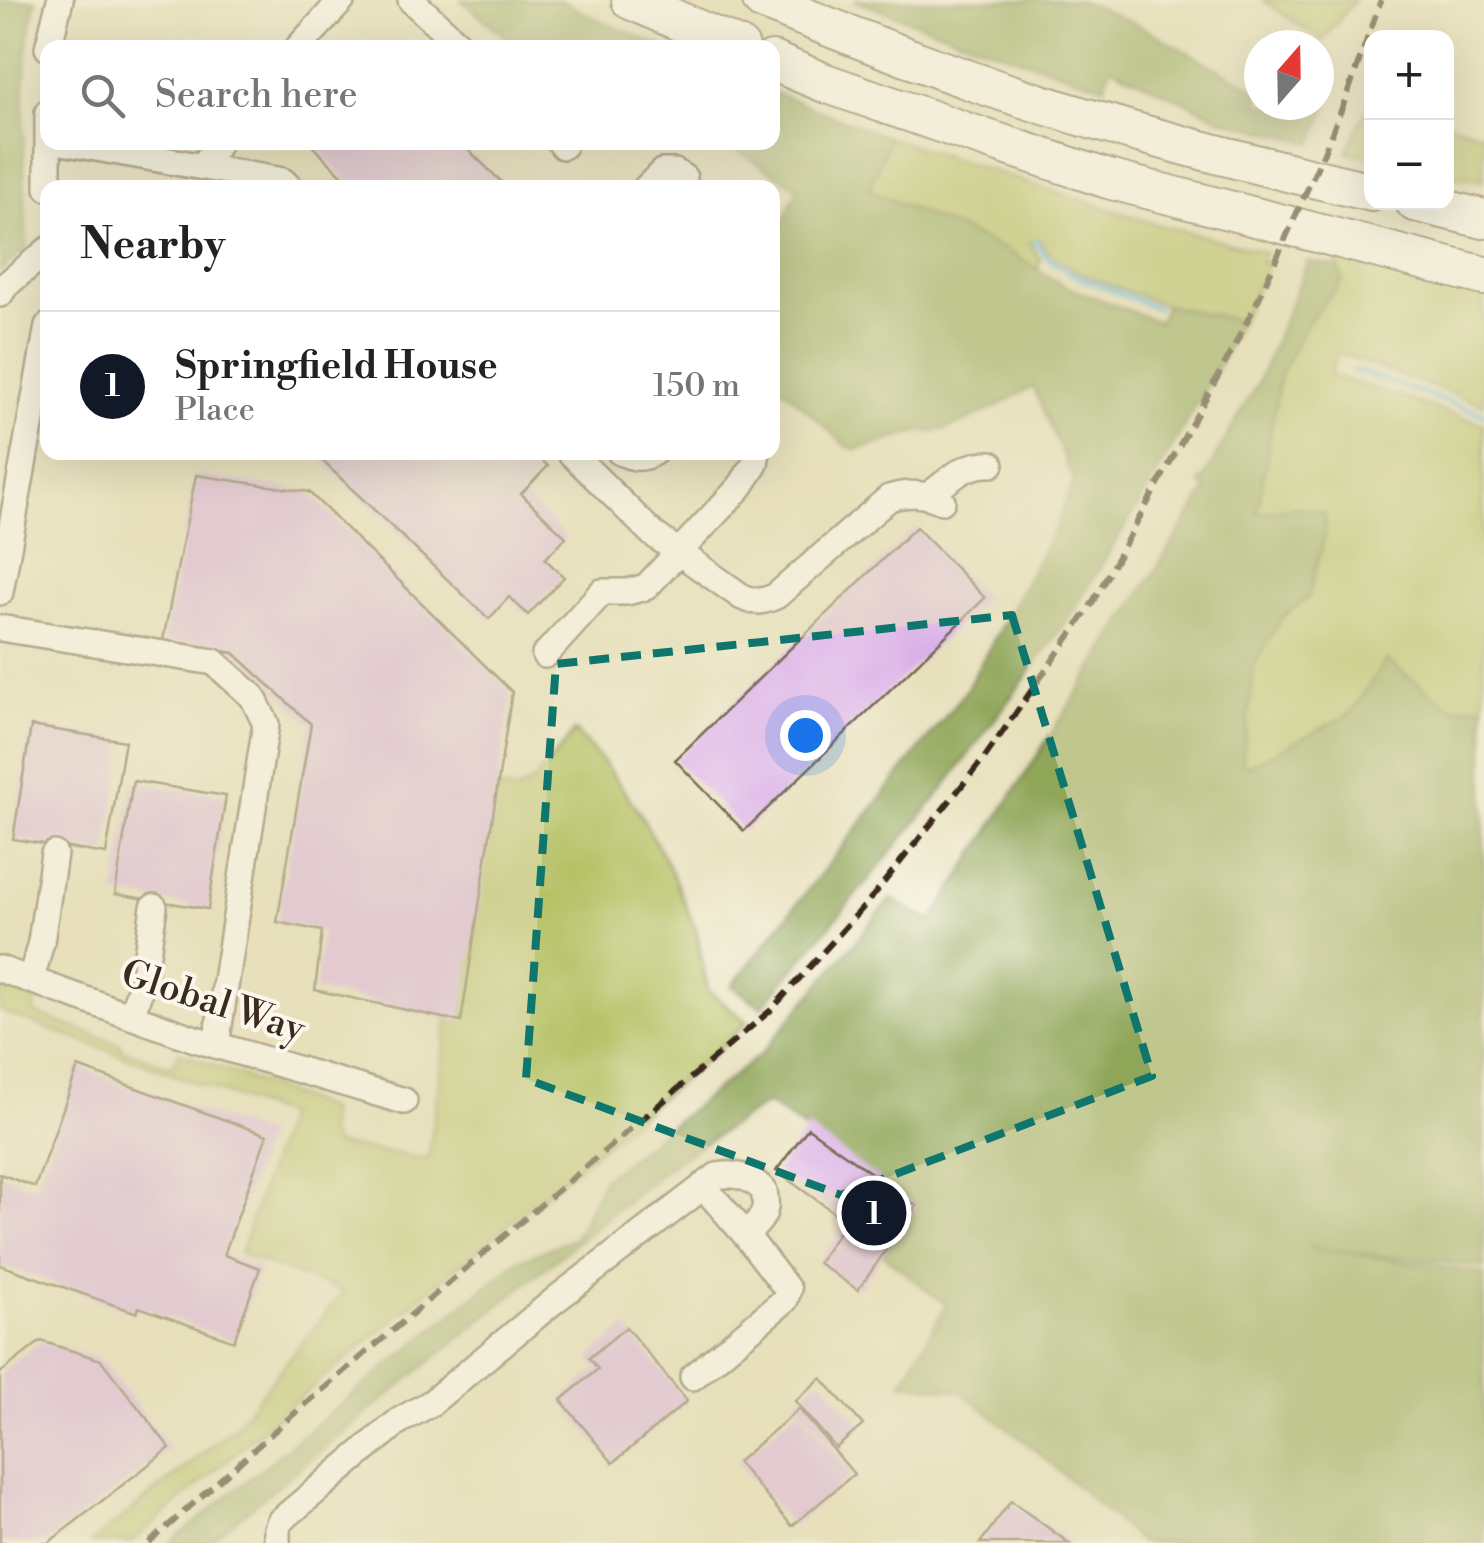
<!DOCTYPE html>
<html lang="en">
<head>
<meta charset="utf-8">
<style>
  body { margin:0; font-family:"Libre Bodoni",serif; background:#f6f6f6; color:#222 }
  .controls { position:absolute; right:30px; top:30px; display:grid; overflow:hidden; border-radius:20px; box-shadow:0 10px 40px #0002 }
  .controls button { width:90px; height:90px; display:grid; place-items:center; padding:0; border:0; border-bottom:2px solid #e0e0e0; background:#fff; color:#222; font:50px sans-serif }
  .compass { position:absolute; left:1244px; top:30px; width:90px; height:90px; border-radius:50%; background:#fff; box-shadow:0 10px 40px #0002; rotate:20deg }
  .you { position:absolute; left:805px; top:735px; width:35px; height:35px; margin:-25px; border:8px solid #fff; border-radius:50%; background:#1a73e8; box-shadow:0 0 0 15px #1a73e833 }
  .badge { display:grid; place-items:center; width:65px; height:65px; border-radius:50%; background:#111827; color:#fff; font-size:32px; font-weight:700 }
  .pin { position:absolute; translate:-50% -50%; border:5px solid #fff; box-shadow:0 2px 10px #0006 }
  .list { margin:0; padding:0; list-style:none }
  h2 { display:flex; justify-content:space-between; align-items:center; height:130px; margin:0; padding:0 40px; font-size:42px }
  h2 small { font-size:32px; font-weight:400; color:#767676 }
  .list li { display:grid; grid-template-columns:65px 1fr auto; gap:30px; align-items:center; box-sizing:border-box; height:150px; padding:0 40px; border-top:2px solid #e0e0e0 }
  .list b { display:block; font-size:38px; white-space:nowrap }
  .list p { margin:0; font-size:32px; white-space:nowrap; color:#767676 }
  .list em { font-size:32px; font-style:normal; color:#767676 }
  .icon { flex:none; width:55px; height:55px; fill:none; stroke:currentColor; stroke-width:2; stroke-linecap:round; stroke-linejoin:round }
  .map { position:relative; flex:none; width:1484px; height:1543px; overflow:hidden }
  .search { position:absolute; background:#fff; box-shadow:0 10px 40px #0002; left:40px; top:40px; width:740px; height:110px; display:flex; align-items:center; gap:25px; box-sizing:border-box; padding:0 35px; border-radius:20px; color:#767676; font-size:38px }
  .panel { position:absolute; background:#fff; box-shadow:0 10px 40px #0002; left:40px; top:180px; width:740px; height:280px; border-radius:20px }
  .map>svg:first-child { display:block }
  .green { fill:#b4c062; stroke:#787540; stroke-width:2.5 }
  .forest { fill:#8fa658; stroke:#65683b; stroke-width:2.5 }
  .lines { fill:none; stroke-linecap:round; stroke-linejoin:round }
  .stream { stroke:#6ab9e4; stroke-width:6 }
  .building { fill:#dbb0e9 }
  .minor-casing { stroke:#776a55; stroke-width:30 }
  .highway-casing { stroke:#776a55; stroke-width:42 }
  .minor { stroke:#fff; stroke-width:25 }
  .highway { stroke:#fff; stroke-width:38 }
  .rail { stroke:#3b2a1e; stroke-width:6; stroke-dasharray:15 8; stroke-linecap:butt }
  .marked { fill:none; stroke:#0f766e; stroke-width:8; stroke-dasharray:20 12; stroke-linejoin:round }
  .labels { text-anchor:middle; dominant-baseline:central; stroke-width:8; stroke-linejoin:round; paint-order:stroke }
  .street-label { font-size:38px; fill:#3b2a1e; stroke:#fbf7ec }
</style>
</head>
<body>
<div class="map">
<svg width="1484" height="1543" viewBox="0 0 1484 1543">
  <rect width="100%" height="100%" fill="#fbf7ec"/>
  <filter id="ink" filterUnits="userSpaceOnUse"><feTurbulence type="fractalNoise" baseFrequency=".01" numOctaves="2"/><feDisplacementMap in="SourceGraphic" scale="20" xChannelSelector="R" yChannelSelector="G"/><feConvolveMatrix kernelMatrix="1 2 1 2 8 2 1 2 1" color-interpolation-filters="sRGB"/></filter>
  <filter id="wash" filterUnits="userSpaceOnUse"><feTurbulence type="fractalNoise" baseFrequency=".0048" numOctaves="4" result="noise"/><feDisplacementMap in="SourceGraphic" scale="40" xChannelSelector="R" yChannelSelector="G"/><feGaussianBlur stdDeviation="2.25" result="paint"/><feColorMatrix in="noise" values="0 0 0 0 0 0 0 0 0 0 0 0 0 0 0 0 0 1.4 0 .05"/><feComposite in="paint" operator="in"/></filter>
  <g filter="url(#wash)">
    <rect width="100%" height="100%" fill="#e7e0bb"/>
    <path class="green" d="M1263,0h92l-33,41z
      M1371,99v58l-24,-5z
      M1446,122l38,12v47l-37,-6z
      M889,138l270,87 107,27 -5,10 7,2 -27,57 -76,-16 -82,-30 -31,-19 -15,-18 -7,4 10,17 -2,10 -32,-19 -137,-60z
      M1336,260l148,29v116l-146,-52 -8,22 154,49v281l-34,2 -64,-47 -35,53 -104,53 -5,-4 13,-99 27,-46 26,-19 -11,-91 -40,8 23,-140 27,-52 36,-43z
      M575,731l31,35 35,49 30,56 25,59 12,61 39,31 -28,27 -427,355 -161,139h-40l143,-115 109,-137 -103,-37 46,-138 -286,-105v-24l37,12 -3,14 87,32 -1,4 52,18 7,-15 151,58 -2,22 5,12 95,15 20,-140 49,-231 20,3 18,-11z"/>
    <path class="forest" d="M0,0h36c-19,78 -11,168 -9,248l-27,24z
      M461,0h99l45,23 59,24h-146z
      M854,0h226l58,25 121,66v14h60v-17l17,-3 -23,58 -89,-23 -114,-53 -5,20 -141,-47z
      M773,92l116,46 -20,52 137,60 59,36 94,36 6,-17 76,16 -28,55 -63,110 -83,135 -129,175 -176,211 -30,-21 233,-294 90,-163 19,-48 -41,-94c-25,12 -85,51 -111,44l-65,19 -10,-3 -74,-68v-136l25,-55 -73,-45 47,-1z
      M1308,261l30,6 5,13 -36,43 -27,52 -23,139 40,-7 28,6v22l-17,63 -26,19 -27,46 -13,99 6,4 103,-53 35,-53 64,47 34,-2v562l-174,-19 174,25v270h-343l-108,-95 -73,-57 -58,-8 44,-78 -63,-50 34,-49 -150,-103 -91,58 -468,382h-38l347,-282 57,-23 29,-59 158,-125 130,-155 41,22 275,-432 -7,-5 58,-102z"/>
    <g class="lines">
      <path class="stream" d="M1035,241l13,18 30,18 79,31
        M1353,370l131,44"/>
    </g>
    <g id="blocks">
      <path class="building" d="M308,142h152l48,46h-153z
        M313,452h220l15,14 -27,28 45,43 -21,22 19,18 -36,38 -19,-18 -20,22z
        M196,475l113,17 203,200 -51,330 -146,-32 7,-59 -45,-9 34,-198 -77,-71 -71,-13z
        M916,527l69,71 -241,233 -69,-71z
        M31,726l94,15 -19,113 -93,-15z
        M133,781l93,15 -18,113 -93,-15z
        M78,1067l189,68 -43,120 36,13 -26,73 -95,-34 -2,6 -137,-48v-91l35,13z
        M808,1128l109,78 -59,84 -40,-27 28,-42 -70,-50z
        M626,1327l61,74 -74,62 -52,-63 37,-31 -9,-11z
        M41,1341l60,19 69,88 -122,95h-48v-170z
        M821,1378l42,47 -27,23 -41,-47z
        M799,1409l55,65 -62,52 -55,-64z
        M1011,1501l58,42h-89z"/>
    </g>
  </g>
  <g filter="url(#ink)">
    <use href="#blocks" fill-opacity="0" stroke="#776a55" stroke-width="2.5"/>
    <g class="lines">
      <defs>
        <path id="minor" d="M411,0l52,48
          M48,48l12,-48
          M298,48l44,-48
          M48,112v76
          M62,142l221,39 7,7
          M560,142l3,4
          M202,167l17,-25
          M646,188l16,-16h13l9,6
          M0,294l6,-9 42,-35
          M570,452l83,82 89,63c13,6 21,5 34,-1l113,-98c19,-6 35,-5 53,3
          M620,452c13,6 21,8 34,0
          M929,495c21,-15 35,-32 62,-31
          M0,592l48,-266
          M0,628l214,34 39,35 13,27 -50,321
          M545,655l57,-63h25l19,-5 94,-100 15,-23 2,-12
          M0,969l192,69 212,63
          M31,980l10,-38 13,-88
          M131,1016l12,-35 11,-74
          M693,1377l92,-77 3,-10 -43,-56 -42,-48
          M277,1543v-14l3,-8 31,-26 88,-74 32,-18 124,-103 162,-124c17,-4 35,1 47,15 5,21 -3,31 -19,43"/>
        <path id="highway" d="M631,0l109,48
          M762,0c71,29 142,57 213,82 130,45 263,79 397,110
          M772,61l53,22 147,51 136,45 376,97
          M1415,202l69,17"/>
      </defs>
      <use href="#minor" class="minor-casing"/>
      <use href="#highway" class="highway-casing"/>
      <use href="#minor" class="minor"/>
      <use href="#highway" class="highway"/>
      <path class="rail" d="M149,1543l139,-124 483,-409 97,-108 117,-145 105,-150 138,-249 31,-60 65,-146 22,-54 35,-98"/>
    </g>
  </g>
  <path d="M0 0H1484V1543H0ZM1012,615l140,461 -311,119 -315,-116 30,-415z" fill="#e7e0bb" fill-opacity=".55" fill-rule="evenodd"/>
  <path class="marked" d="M1012,615l140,461 -311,119 -315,-116 30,-415z"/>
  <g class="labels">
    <g class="street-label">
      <text transform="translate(213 1002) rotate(18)">Global Way</text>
    </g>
  </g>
</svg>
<div class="controls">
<button>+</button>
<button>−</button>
</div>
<svg class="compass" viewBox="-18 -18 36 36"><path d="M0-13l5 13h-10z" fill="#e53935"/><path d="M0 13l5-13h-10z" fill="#767676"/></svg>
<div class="you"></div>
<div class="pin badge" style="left:874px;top:1213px">1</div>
<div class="search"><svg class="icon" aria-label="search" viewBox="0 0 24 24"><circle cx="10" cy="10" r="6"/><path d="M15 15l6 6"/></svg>Search here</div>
<section class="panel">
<h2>Nearby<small></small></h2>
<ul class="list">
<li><span class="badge">1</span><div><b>Springfield House</b><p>Place</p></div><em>150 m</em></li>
</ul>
</section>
</div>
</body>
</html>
